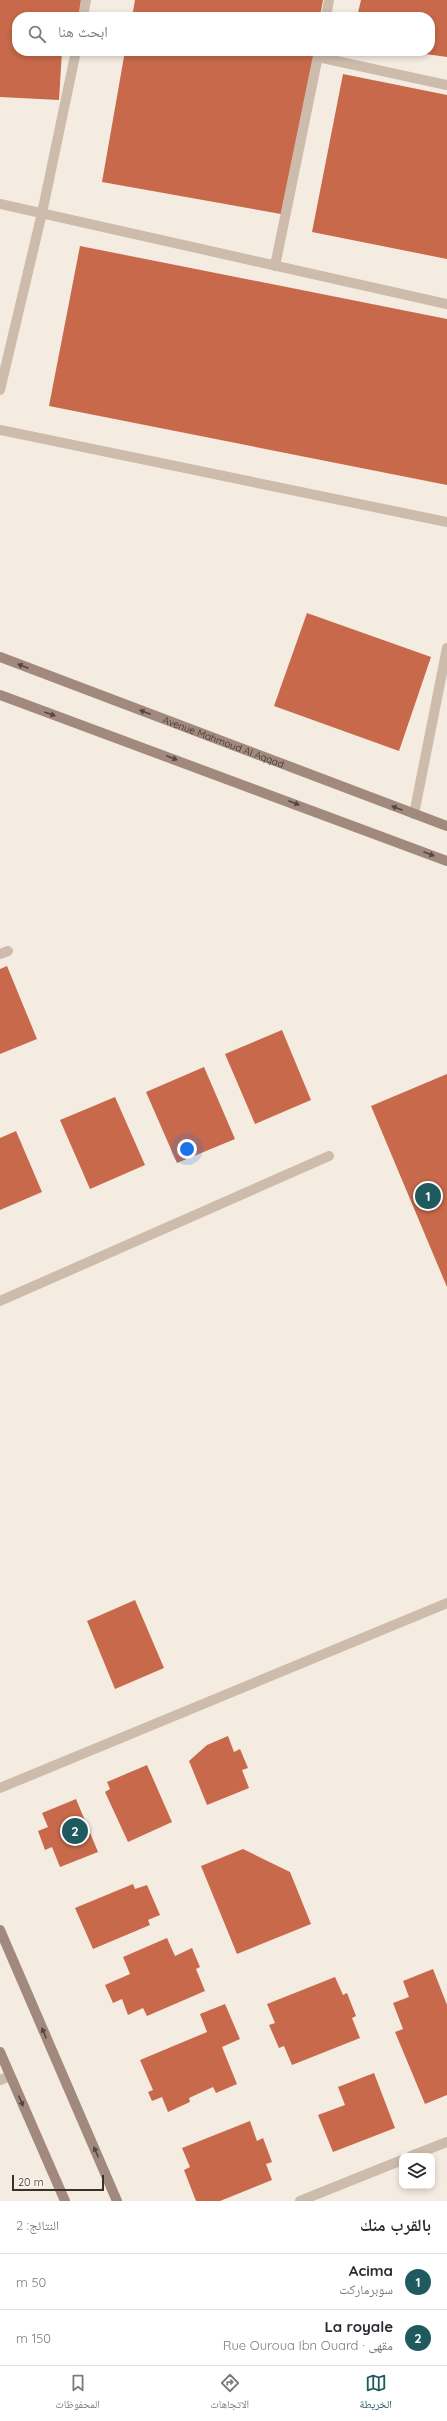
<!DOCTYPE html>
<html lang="ar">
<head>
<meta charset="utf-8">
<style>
  body { margin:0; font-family:Quicksand,"Noto Naskh Arabic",sans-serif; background:#f2f2f3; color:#2b2b33; direction:rtl }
  .controls { position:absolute; right:12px; bottom:12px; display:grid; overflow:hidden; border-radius:8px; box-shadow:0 2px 6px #0003 }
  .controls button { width:36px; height:36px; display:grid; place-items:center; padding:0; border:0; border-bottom:1px solid #e1e1e2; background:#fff; color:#2b2b33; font:20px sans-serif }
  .scale { position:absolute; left:12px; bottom:10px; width:92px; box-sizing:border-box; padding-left:4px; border:2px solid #3b302b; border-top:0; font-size:11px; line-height:14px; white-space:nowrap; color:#3b302b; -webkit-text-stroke:3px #fbf5ee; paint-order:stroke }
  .you { position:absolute; left:187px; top:1149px; width:14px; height:14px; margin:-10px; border:3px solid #fff; border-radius:50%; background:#1a73e8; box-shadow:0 0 0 6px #1a73e833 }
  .badge { display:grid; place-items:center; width:26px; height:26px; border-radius:50%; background:#1f5a5e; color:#fff; font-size:13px; font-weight:700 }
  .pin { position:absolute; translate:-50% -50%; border:2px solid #fff; box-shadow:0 1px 4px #0006 }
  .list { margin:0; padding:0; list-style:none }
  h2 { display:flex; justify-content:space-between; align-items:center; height:52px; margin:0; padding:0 16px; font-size:17px }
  h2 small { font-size:13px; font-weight:400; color:#7c7c81 }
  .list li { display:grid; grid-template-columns:26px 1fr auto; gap:12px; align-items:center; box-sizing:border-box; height:56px; padding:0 16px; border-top:1px solid #e1e1e2 }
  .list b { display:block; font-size:15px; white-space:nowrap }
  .list p { margin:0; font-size:13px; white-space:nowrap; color:#7c7c81 }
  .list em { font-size:13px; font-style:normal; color:#7c7c81 }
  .icon { flex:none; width:22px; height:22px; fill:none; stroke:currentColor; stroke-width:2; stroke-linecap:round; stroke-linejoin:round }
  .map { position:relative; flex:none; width:447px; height:2201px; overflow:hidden; direction:ltr }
  .search { position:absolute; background:#fff; box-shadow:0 2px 6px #0003; left:12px; right:12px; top:12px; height:44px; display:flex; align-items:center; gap:10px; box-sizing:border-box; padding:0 14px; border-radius:16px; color:#7c7c81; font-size:15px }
  .sheet { height:164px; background:#fff }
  nav { display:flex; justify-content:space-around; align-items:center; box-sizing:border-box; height:56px; border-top:1px solid #e1e1e2; background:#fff; font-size:11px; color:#7c7c81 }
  nav a { display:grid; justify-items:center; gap:2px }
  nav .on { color:#1f5a5e }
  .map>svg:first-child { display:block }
  .building { fill:#c8694b }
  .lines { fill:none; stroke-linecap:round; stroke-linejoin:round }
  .street { stroke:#cdbbac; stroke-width:10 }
  .secondary { stroke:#a18a7d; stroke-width:10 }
  .oneway { fill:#544640 }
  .labels { text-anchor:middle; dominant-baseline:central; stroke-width:3; stroke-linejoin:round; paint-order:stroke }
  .street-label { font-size:10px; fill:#3b302b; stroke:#fbf5ee }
</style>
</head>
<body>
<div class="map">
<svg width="447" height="2201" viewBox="0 0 447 2201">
  <rect width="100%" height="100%" fill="#f4ebe1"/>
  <path class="building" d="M0,0h81l-1,17h-63v34h45l-3,49 -59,-3z
    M135,0h188l-3,17h-188z
    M361,0h86v57l-36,-5 19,-1v-34h-73z
    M125,51h190l-34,163 -179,-32z
    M343,74l104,21v164l-135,-27z
    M80,246l367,73v166l-398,-79z
    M307,613l124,44 -32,94 -125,-45z
    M7,966l30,73 -37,15v-85z
    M282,1030l29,70 -56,24 -30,-70z
    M204,1067l31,72 -58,24 -31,-71z
    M447,1074v213l-76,-181z
    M115,1097l30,68 -55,24 -30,-69z
    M16,1131l26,61 -42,18v-72z
    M135,1600l29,68 -49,21 -28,-68z
    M228,1736l6,16 6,-3 8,19 -6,2 7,18 -42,17 -18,-44 18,-16z
    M147,1765l25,57 -44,20 -23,-50 5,-3 -3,-7z
    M76,1799l22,53 -38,15 -8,-20 -7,3 -7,-19 10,-4 -6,-14z
    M243,1849l47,23 21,52 -74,30 -36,-88z
    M133,1884l2,5 12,-4 13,30 -12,5 2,5 -57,24 -18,-41z
    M167,1938l8,18 17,-8 8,19 -4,2 9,22 -58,25 -4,-8 -15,7 -6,-16 -9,4 -8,-18 25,-11 -7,-17z
    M433,1969l14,36v90l-22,9 -30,-72 8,-3 -10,-26 16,-6 -6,-16z
    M335,1977l8,18 4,-2 9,23 -4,2 8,20 -68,27 -8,-19 -5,2 -10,-23 6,-2 -8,-19z
    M225,2004l15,35 -18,8 15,37 -21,9 -3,-6 -24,11 1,4 -22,10 -6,-15 -10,4 -4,-9 5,-2 -13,-30 67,-28 -7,-18z
    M374,2073l21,55 -62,24 -15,-37 27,-10 -7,-18z
    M250,2121l7,20 6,-3 9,24 -6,2 6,16 -52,21h-24l-12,-31 6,-3 -8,-19z"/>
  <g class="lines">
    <path class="street" d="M83,17l3,-17
      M326,17l3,-17
      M318,57l129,28
      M0,204l447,100
      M275,266l44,-215
      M0,390l42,-177 34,-162
      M0,430l447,92
      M414,814l33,-166
      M0,954l8,-3
      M0,1301l329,-145
      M0,1788l447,-185
      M0,2080l10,-4
      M411,2156l36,-14
      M300,2201l102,-41"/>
    <g class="secondary">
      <path id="s1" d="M0,657l447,169"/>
      <path d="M0,695l447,166"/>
      <path d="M0,1930l117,271"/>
      <path d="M0,2052l65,149"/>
    </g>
  </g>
  <defs><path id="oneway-solid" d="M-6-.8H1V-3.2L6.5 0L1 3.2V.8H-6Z"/></defs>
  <g class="oneway">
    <use href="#oneway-solid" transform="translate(23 666) rotate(-159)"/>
    <use href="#oneway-solid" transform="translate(145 712) rotate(-159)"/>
    <use href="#oneway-solid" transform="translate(50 714) rotate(20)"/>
    <use href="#oneway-solid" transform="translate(172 758) rotate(21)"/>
    <use href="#oneway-solid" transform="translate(294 803) rotate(21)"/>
    <use href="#oneway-solid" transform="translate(397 808) rotate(-159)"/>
    <use href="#oneway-solid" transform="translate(429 854) rotate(21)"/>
    <use href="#oneway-solid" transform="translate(44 2033) rotate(-113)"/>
    <use href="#oneway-solid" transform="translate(21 2101) rotate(67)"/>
    <use href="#oneway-solid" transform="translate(96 2152) rotate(-114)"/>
  </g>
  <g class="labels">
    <g class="street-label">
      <text stroke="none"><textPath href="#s1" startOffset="239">Avenue Mahmoud Al Aqqad</textPath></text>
    </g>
  </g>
</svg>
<div class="controls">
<button><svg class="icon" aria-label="layers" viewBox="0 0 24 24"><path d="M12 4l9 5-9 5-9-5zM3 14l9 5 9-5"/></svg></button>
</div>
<div class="scale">20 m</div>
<div class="you"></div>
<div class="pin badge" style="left:428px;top:1196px">1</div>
<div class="pin badge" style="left:75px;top:1831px">2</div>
<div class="search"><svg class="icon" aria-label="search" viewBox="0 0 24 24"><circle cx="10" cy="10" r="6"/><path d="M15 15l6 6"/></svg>ابحث هنا</div>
</div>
<section class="sheet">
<h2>بالقرب منك<small>النتائج: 2</small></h2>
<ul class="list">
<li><span class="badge">1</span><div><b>Acima</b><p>سوبرماركت</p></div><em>50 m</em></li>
<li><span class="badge">2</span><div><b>La royale</b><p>مقهى · Rue Ouroua Ibn Ouard</p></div><em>150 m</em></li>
</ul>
</section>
<nav>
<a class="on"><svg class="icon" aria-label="map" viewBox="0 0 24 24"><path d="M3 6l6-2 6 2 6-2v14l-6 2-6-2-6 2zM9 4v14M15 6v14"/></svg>الخريطة</a>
<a><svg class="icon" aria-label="directions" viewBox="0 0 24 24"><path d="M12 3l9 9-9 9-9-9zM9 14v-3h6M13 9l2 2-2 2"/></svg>الاتجاهات</a>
<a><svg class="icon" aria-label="saved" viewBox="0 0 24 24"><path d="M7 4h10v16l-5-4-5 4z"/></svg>المحفوظات</a>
</nav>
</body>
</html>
